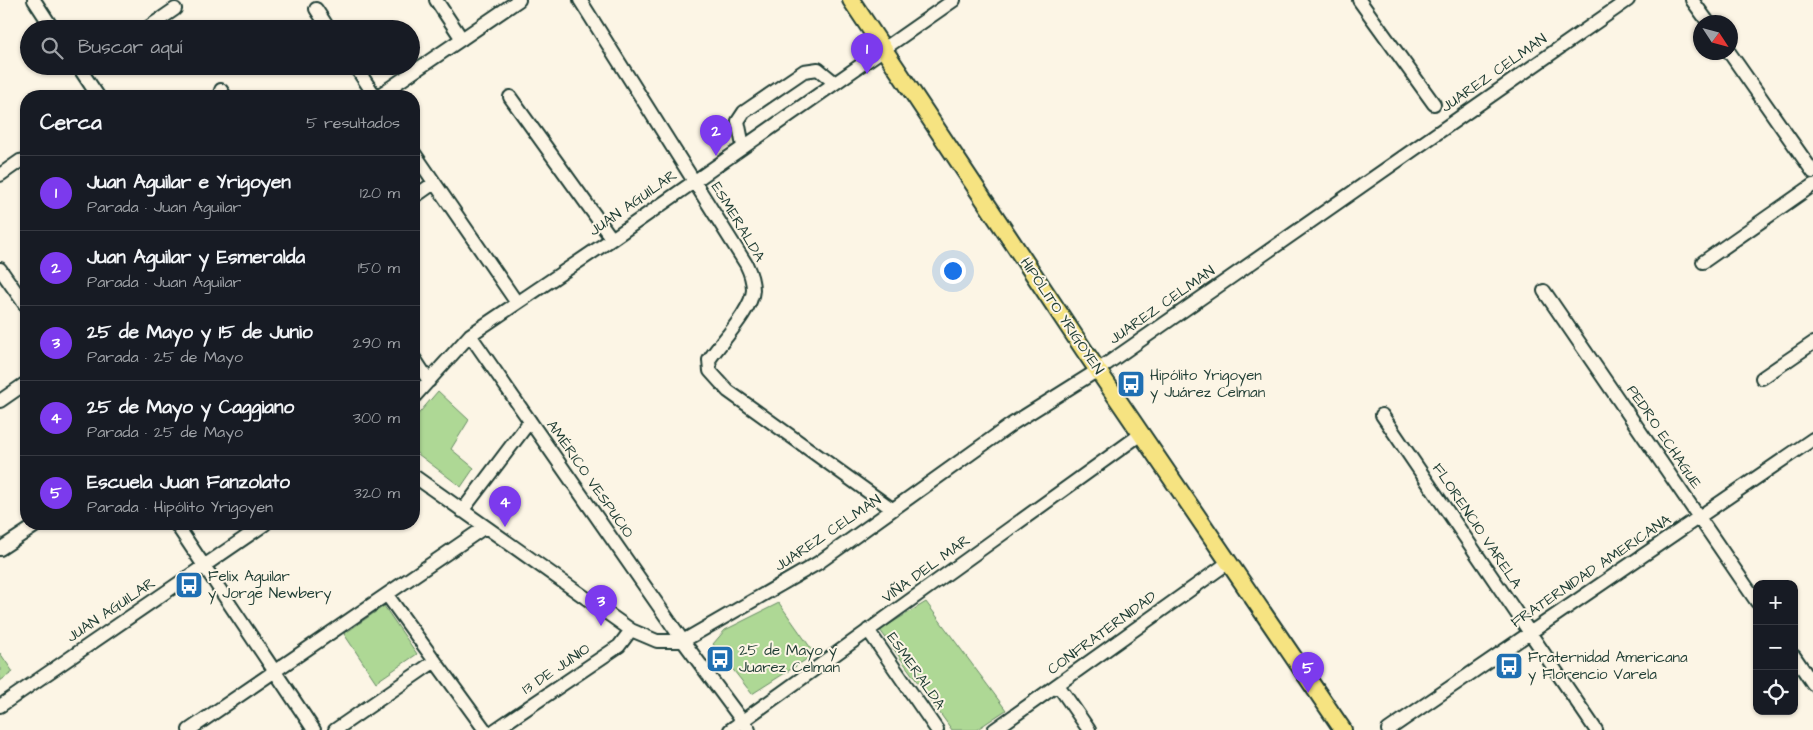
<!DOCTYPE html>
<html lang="es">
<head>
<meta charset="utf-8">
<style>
  body { margin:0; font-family:"Architects Daughter",sans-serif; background:#20242c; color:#f1f3f6 }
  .controls { position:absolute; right:15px; bottom:15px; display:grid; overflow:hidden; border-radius:10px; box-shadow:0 1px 4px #0004 }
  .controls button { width:45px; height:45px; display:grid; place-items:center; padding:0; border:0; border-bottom:1px solid #363941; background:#171b24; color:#f1f3f6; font:25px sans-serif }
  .compass { position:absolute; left:1693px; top:15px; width:45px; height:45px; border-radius:50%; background:#171b24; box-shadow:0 1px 4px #0004; rotate:126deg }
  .you { position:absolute; left:952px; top:270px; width:18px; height:18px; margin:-12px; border:4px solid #fff; border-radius:50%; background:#1a73e8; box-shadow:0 0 0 8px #1a73e833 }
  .badge { display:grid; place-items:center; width:32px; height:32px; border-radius:50%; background:#7c3aed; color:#fff; font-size:16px; font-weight:700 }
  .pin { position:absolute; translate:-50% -41px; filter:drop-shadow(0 1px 2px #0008) }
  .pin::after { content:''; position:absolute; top:26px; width:18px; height:15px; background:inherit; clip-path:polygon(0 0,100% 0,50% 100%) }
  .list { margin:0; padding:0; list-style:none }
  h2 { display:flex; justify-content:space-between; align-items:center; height:65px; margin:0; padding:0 20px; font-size:21px }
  h2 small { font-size:16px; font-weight:400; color:#9ea1a6 }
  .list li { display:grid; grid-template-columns:32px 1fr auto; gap:15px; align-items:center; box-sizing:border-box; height:75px; padding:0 20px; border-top:1px solid #363941 }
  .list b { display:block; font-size:19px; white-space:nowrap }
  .list p { margin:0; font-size:16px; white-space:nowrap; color:#9ea1a6 }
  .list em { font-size:16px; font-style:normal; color:#9ea1a6 }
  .icon { flex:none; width:28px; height:28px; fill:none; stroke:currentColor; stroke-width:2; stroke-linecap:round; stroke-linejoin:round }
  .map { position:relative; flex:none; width:1813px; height:730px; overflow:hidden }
  .search { position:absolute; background:#171b24; box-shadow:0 1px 4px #0004; left:20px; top:20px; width:400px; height:55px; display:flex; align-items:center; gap:12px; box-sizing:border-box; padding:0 18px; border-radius:28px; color:#9ea1a6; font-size:19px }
  .panel { position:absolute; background:#171b24; box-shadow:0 1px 4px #0004; left:20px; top:90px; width:400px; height:440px; border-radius:20px }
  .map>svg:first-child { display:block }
  .green { fill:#aed895; stroke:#668a64 }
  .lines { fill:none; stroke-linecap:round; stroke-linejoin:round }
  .minor-casing { stroke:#1f3d34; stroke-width:16 }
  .major-casing { stroke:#1f3d34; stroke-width:20 }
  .minor { stroke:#fcf5e5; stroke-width:12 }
  .major { stroke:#f6e381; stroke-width:16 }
  .labels { text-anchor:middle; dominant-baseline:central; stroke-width:4; stroke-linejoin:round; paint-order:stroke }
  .street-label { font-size:15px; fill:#1f3d34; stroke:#fcf5e5 }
  .poi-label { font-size:15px; fill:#1f3d34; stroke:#fcf5e5; text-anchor:start }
</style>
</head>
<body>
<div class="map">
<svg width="1813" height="730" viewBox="0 0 1813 730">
  <rect width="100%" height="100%" fill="#fcf5e5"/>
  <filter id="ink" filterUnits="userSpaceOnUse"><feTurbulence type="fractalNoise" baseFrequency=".02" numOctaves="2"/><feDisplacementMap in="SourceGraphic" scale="10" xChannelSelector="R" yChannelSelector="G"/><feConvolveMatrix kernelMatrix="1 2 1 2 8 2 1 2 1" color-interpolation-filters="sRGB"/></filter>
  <g filter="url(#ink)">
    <path class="green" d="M438,391l31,29 -18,29 23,19 -13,19 -47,-36v-32z
      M926,602l80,108 -30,20h-24l-72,-100z
      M779,603l36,51 -63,40 -39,-50 12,-14z
      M384,606l33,48 -41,28 -32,-48z
      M0,653l13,19 -13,9z"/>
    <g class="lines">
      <defs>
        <path id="minor" d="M34,0l19,29
          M436,0l26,39
          M580,0l166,264c4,8 7,16 7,26 -1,20 -33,53 -44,70l1,11 18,20 164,118
          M1359,0l75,104
          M1692,0l16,22
          M316,9l13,20
          M146,29l29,-20
          M1729,52l84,120
          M78,66l20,30
          M355,66l20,30
          M221,90l4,6
          M378,96l141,-96
          M510,97l102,142
          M743,146l-5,-25 6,-9 60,-41 14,-2 17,14
          M414,153l103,150
          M0,175l20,-14 6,-1
          M414,197l20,-14
          M1703,262l110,-77
          M0,269l26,37
          M1544,291l213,311
          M470,335l213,306 66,89
          M414,358l15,23
          M1762,378l51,-35
          M414,397l56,-62 142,-96 342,-239
          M0,401l26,-18
          M1382,415l214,315
          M414,476l217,154 26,11h26
          M462,511l68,-90
          M176,524l138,206
          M0,549l38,-25
          M387,595l98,135
          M868,630l69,100
          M683,641l135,-78 194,-139 86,-54 530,-370
          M1794,656l19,28
          M1058,685l31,45
          M0,706l265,-182
          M189,730l296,-203
          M335,730l100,-69
          M495,730l124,-84 12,-16
          M730,730l411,-296
          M994,730l235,-168
          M1388,730l425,-291"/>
        <path id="major" d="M851,0l233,350 259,380"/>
      </defs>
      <use href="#minor" class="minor-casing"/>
      <use href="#major" class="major-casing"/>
      <use href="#minor" class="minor"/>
      <use href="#major" class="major"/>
    </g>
  </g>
  <defs>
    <symbol id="bus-square" viewBox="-11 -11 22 22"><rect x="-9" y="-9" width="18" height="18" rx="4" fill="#1f6fb2" stroke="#fcf5e5"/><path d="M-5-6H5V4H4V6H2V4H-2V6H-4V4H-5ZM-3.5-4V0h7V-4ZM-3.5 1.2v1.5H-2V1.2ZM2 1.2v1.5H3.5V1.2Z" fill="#fff"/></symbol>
  </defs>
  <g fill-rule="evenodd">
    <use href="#bus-square" x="1115" y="368" width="32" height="32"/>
    <use href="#bus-square" x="173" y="569" width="32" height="32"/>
    <use href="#bus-square" x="704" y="643" width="32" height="32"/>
    <use href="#bus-square" x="1493" y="650" width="32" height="32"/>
  </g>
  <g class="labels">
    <g class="street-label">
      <text transform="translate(1494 73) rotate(-35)">JUAREZ CELMAN</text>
      <text transform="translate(633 203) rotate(-35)">JUAN AGUILAR</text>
      <text transform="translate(738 222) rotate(59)">ESMERALDA</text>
      <text transform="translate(1162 305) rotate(-35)">JUAREZ CELMAN</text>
      <text transform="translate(1062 316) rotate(56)">HIPÓLITO YRIGOYEN</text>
      <text transform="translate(1664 437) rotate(56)">PEDRO ECHAGUE</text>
      <text transform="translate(590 479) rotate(55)">AMÉRICO VESPUCIO</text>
      <text transform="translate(1477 526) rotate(56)">FLORENCIO VARELA</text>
      <text transform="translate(828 533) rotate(-34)">JUAREZ CELMAN</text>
      <text transform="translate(926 569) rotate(-36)">VIÑA DEL MAR</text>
      <text transform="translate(1591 571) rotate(-34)">FRATERNIDAD AMERICANA</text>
      <text transform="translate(111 610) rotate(-34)">JUAN AGUILAR</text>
      <text transform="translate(1102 633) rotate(-36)">CONFRATERNIDAD</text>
      <text transform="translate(556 669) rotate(-34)">13 DE JUNIO</text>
      <text transform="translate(916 671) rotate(55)">ESMERALDA</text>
    </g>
    <g class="poi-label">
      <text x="1150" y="375">Hipólito Yrigoyen<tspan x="1150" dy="17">y Juárez Celman</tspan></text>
      <text x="208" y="576">Felix Aguilar<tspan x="208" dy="17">y Jorge Newbery</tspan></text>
      <text x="739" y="650">25 de Mayo y<tspan x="739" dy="17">Juarez Celman</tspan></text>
      <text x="1528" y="657">Fraternidad Americana<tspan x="1528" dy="17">y Florencio Varela</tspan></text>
    </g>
  </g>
</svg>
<div class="controls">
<button>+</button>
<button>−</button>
<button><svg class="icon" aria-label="locate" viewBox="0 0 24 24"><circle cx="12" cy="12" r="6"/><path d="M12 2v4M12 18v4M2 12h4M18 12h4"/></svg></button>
</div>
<svg class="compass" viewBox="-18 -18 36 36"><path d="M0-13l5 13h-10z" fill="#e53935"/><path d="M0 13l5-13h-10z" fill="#9ea1a6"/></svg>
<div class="you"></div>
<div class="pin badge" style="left:867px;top:74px">1</div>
<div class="pin badge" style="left:716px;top:156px">2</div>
<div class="pin badge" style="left:601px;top:626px">3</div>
<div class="pin badge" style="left:505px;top:527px">4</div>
<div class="pin badge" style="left:1308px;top:693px">5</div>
<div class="search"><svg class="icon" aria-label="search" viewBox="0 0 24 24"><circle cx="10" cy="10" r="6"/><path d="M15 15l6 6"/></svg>Buscar aquí</div>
<section class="panel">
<h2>Cerca<small>5 resultados</small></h2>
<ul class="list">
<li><span class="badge">1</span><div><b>Juan Aguilar e Yrigoyen</b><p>Parada · Juan Aguilar</p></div><em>120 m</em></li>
<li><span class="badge">2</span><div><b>Juan Aguilar y Esmeralda</b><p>Parada · Juan Aguilar</p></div><em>150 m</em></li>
<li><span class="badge">3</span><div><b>25 de Mayo y 15 de Junio</b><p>Parada · 25 de Mayo</p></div><em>290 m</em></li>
<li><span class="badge">4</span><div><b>25 de Mayo y Caggiano</b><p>Parada · 25 de Mayo</p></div><em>300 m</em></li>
<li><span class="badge">5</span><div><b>Escuela Juan Fanzolato</b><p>Parada · Hipólito Yrigoyen</p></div><em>320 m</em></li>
</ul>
</section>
</div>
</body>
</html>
